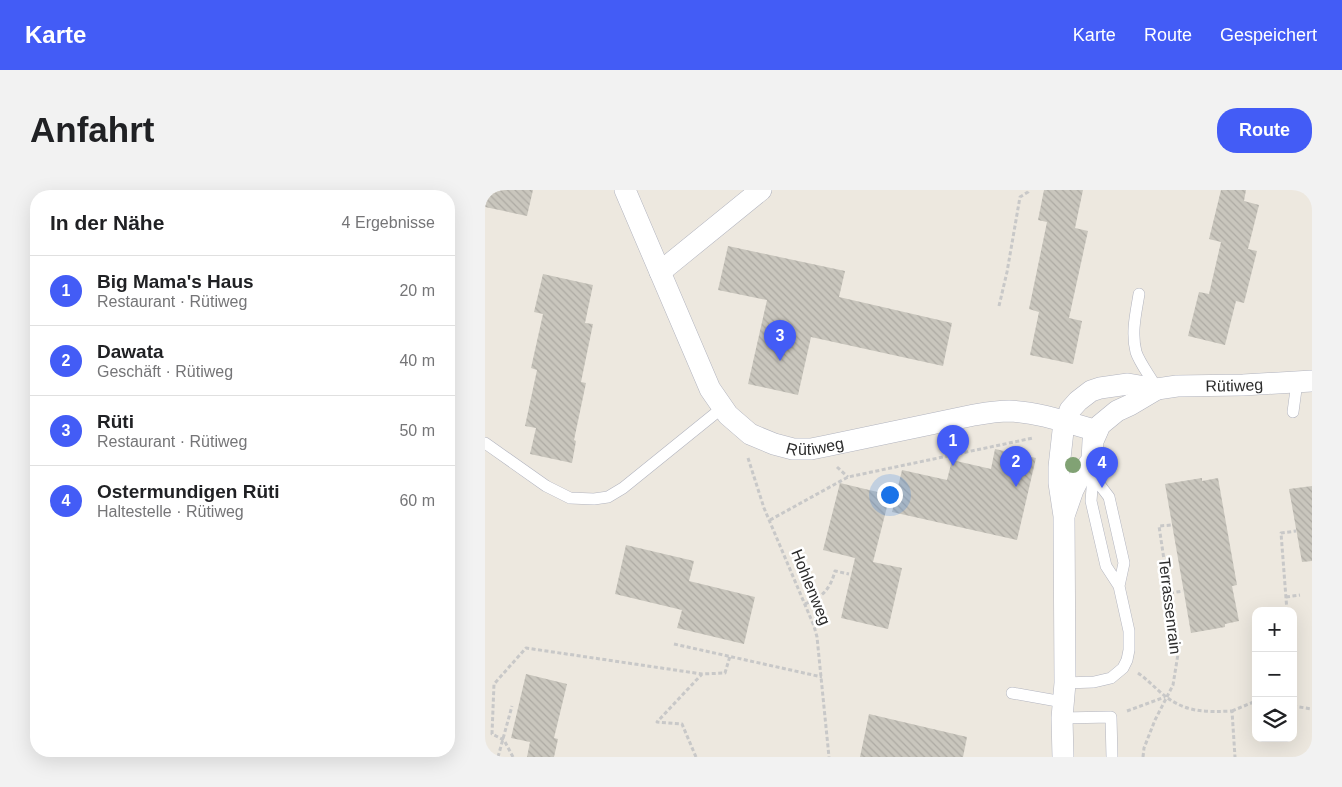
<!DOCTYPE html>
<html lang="de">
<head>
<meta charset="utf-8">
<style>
  body { margin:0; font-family:Helvetica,sans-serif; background:#f2f2f2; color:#202124 }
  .controls { position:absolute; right:15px; bottom:15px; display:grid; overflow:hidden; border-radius:10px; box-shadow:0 5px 20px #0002 }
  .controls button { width:45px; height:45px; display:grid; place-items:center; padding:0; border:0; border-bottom:1px solid #e0e0e0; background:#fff; color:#202124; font:25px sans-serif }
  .you { position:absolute; left:404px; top:304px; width:18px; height:18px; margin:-12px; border:4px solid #fff; border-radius:50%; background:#1a73e8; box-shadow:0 0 0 8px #1a73e833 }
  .badge { display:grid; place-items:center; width:32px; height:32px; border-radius:50%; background:#435cf6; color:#fff; font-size:16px; font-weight:700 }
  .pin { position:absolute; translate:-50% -41px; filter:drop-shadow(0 1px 2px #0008) }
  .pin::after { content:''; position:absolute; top:26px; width:18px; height:15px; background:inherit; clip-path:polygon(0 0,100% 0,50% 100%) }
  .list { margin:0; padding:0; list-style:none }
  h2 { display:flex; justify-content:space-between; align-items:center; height:65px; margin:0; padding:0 20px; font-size:21px }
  h2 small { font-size:16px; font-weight:400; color:#757577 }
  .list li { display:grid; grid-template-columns:32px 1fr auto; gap:15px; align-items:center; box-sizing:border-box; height:70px; padding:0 20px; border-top:1px solid #e0e0e0 }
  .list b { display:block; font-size:19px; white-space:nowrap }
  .list p { margin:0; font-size:16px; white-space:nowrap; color:#757577 }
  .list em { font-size:16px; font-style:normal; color:#757577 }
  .icon { flex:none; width:28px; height:28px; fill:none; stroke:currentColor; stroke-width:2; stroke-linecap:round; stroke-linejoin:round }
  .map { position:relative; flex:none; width:827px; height:567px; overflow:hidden; border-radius:20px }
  header { display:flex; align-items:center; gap:30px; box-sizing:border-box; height:70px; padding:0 25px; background:#435cf6; color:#fff }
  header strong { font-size:24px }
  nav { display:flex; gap:28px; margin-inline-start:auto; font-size:18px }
  .intro { display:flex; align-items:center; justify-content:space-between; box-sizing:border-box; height:120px; padding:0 30px }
  h1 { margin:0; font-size:35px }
  .button { padding:12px 22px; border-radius:20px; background:#435cf6; color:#fff; font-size:18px; font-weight:700 }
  main { display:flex; gap:30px; padding:0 30px }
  aside { flex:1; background:#fff; border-radius:20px; box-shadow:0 5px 20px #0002 }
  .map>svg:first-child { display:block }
  .building { fill:url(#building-back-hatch) }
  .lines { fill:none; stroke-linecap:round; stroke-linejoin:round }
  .lane-casing { stroke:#b2b4bf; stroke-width:12 }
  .street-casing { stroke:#b2b4bf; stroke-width:22 }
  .path { stroke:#c8c8c8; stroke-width:3; stroke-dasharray:4 2.5; stroke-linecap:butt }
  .lane { stroke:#fff; stroke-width:11 }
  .street { stroke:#fff; stroke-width:21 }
  .tree { fill:#81a274 }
  .labels { text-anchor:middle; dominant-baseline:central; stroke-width:5; stroke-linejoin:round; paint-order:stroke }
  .street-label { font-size:16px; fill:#2c2c2c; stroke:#fff }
</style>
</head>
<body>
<header>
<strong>Karte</strong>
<nav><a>Karte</a><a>Route</a><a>Gespeichert</a></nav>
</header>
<div class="intro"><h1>Anfahrt</h1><a class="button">Route</a></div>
<main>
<aside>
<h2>In der Nähe<small>4 Ergebnisse</small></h2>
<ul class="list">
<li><span class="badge">1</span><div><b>Big Mama's Haus</b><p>Restaurant · Rütiweg</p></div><em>20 m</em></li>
<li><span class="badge">2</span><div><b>Dawata</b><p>Geschäft · Rütiweg</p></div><em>40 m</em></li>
<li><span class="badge">3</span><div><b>Rüti</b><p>Restaurant · Rütiweg</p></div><em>50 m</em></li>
<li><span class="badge">4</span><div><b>Ostermundigen Rüti</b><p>Haltestelle · Rütiweg</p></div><em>60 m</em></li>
</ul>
</aside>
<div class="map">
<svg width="827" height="567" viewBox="0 0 827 567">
  <defs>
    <pattern id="building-back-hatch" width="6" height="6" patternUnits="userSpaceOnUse" patternTransform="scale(1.25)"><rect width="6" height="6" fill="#c9c6bd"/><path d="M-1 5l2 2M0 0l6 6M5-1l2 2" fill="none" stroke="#adaaa3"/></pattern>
  </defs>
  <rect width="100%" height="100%" fill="#ede8df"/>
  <path class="building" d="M0,0h48l-6,26 -42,-9z
    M559,0h39l-8,38 13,3 -19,87 13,3 -9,43 -43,-9 9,-43 -10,-3 18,-87 -9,-2z
    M736,0h25l-2,11 15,4 -11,44 9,2 -13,52 -8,-2 -11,44 -37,-9 11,-44 10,2 12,-52 -12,-3z
    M243,56l117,25 -6,26 113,26 -9,43 -132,-29 -13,58 -50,-11 19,-84 -49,-10z
    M58,84l50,11 -8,38 8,1 -12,58 5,1 -12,57 2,1 -4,22 -42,-9 6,-26 -11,-2 12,-56 -6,-2 12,-54 -9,-2z
    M510,259l41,9 -19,82 -125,-28 10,-42 45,10 5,-20 39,9z
    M717,288v3l16,-3 19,107 -5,1 7,35 -14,3v3l-34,6 -26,-149z
    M355,293l50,12 -17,67 29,6 -14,61 -47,-11 14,-60 -32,-8z
    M827,296v75l-10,1 -13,-73z
    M141,355l68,16 -5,20 66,16 -11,47 -67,-16 5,-18 -67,-16z
    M41,484l41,10 -13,54 4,1 -4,18h-27l3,-15 -19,-4z
    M384,524l98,23 -4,20h-103z"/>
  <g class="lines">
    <defs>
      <path id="lane" d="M654,104c-3,19 -8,38 -3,58 4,12 15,25 21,37
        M808,222l4,-30
        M0,253l61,43 24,12 24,1 14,-2 15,-9 99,-80
        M608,283v3l16,21 15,66 -5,23
        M580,493l29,-1 17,-4 12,-10 4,-8 2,-10v-19l-10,-45 -13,-20 -15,-65 2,-25
        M527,503l51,9
        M577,528l49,-1 1,40"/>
      <g id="street">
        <path id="s1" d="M140,0l85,199 18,26 22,19 24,10 19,5h18l15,-3 148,-31c12,-2 23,-4 35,-4 30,1 60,12 88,20"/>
        <path d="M175,82l101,-82"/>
        <path d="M580,323l8,-23 8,-16 11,-14 1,-19 7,-16 17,-14 13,-6 27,-16"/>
        <path id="s2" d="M578,567l-1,-39 3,-35 -1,-167 -5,-33v-16l4,-36 7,-21 8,-9 13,-10 9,-3 28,-4 29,5 20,-3 66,-1 69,-4"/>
      </g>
    </defs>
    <use href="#lane" class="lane-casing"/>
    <use href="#street" class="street-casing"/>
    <path class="path" d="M514,116l8,-34 13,-75 8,-5 1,-2
      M263,268l16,50 50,118 3,11 12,120
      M352,277l11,10
      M285,330l78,-43 185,-39
      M685,403l13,-2
      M801,407l14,-2
      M320,414c17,-7 25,-14 30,-33l14,3
      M802,421l-6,-78 15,-2
      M189,454l148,33
      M653,483c10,7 18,16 27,23 22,17 41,16 67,15l3,46
      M808,516l19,3
      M642,521l38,-14
      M747,521l24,-10
      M13,567l14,-51
      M28,567l-9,-17 -12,-6 2,-50 32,-36 176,26 23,-1 5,-17
      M211,567l-14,-33 -25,-2 45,-48
      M658,567l1,-9 11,-28 18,-35 5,-31 -19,-128 13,-1"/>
    <use href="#lane" class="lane"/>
    <use href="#street" class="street"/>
  </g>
  <circle class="tree" cx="588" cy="275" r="8"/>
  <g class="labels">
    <g class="street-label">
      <text stroke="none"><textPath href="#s2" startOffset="522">Rütiweg</textPath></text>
      <text stroke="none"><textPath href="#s1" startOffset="345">Rütiweg</textPath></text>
      <text transform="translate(326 397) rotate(68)">Hohlenweg</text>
      <text transform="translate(685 416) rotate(83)">Terrassenrain</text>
    </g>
  </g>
</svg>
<div class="controls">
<button>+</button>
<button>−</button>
<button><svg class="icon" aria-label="layers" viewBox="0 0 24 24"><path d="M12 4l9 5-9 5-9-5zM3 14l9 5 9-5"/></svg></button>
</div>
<div class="you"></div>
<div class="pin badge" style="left:468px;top:276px">1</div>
<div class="pin badge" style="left:531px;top:297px">2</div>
<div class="pin badge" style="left:295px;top:171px">3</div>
<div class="pin badge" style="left:617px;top:298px">4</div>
</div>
</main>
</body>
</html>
